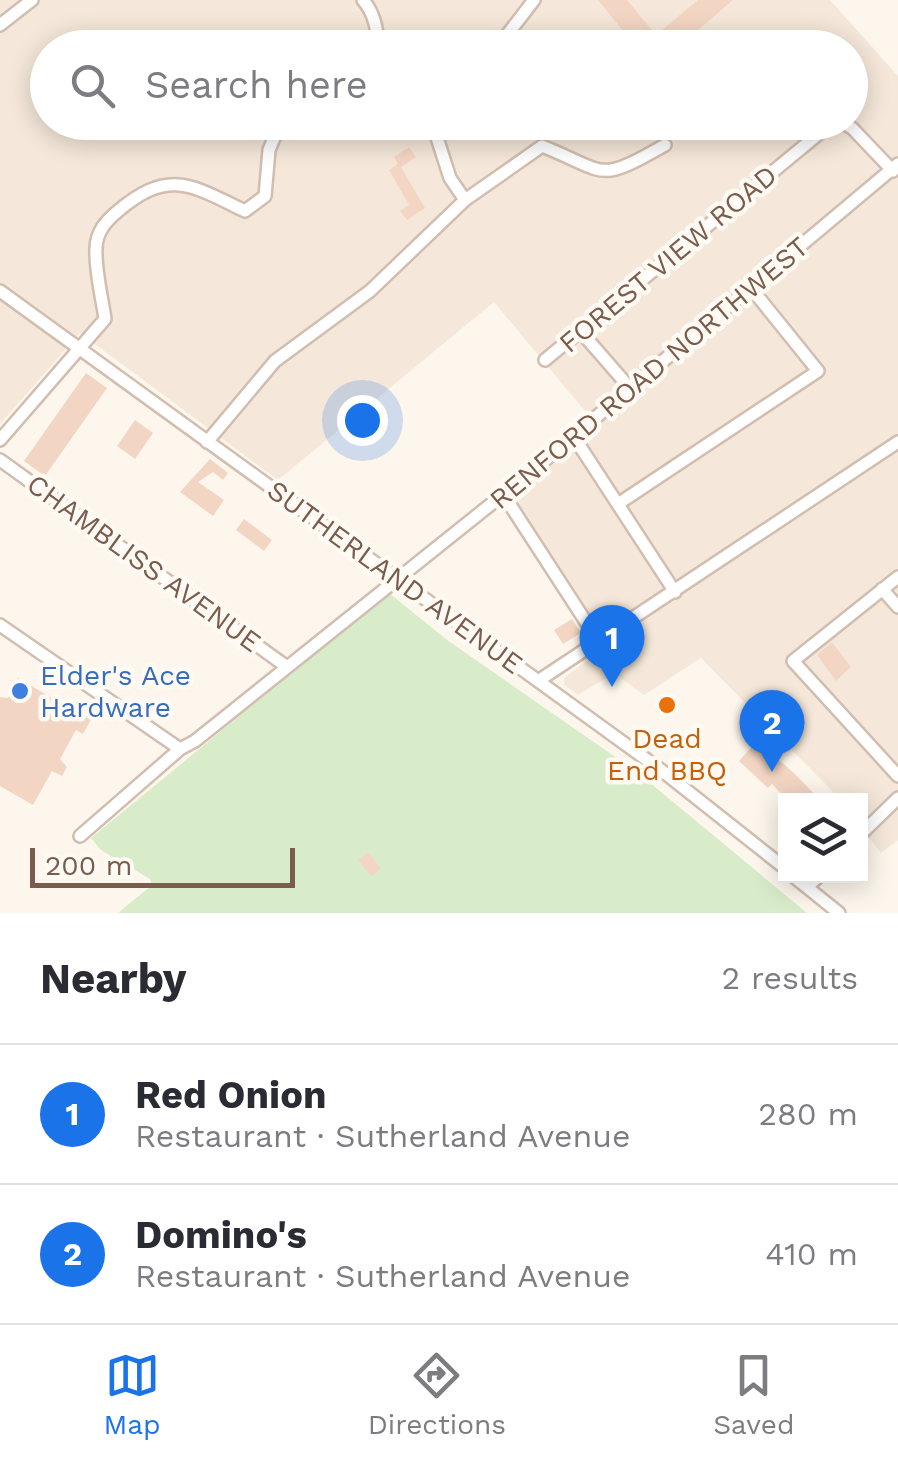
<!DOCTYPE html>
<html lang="en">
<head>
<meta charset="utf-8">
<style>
  body { margin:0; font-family:"Work Sans",sans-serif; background:#f7f7f7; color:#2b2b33 }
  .controls { position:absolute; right:30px; bottom:30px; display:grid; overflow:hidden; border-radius:0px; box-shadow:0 5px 25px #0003 }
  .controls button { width:90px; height:90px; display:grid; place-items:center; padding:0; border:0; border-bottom:2px solid #e1e1e2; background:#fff; color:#2b2b33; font:50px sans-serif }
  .scale { position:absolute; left:30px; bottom:25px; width:265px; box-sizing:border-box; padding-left:10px; border:5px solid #7a5c4d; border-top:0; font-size:28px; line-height:35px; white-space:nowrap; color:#7a5c4d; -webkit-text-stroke:8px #fffaf3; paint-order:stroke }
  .you { position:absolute; left:362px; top:420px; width:35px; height:35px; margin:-25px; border:8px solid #fff; border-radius:50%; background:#1a73e8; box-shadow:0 0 0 15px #1a73e833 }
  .badge { display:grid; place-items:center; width:65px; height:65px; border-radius:50%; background:#1a73e8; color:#fff; font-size:32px; font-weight:700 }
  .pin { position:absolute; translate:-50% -82px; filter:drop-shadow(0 2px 5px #0008) }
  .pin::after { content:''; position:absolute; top:52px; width:35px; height:30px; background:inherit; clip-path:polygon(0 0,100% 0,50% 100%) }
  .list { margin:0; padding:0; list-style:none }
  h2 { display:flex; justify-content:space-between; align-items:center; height:130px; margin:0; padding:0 40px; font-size:42px }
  h2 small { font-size:32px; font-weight:400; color:#7c7c81 }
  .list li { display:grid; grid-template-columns:65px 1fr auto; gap:30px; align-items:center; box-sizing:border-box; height:140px; padding:0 40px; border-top:2px solid #e1e1e2 }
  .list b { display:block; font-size:38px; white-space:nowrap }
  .list p { margin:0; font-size:32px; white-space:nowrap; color:#7c7c81 }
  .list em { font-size:32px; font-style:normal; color:#7c7c81 }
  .icon { flex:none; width:55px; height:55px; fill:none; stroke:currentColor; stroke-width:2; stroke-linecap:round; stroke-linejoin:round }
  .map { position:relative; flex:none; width:898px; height:913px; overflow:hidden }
  .search { position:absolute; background:#fff; box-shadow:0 5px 25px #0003; left:30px; right:30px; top:30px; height:110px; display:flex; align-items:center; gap:25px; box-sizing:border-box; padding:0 35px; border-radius:55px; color:#7c7c81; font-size:38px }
  .sheet { height:410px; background:#fff }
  nav { display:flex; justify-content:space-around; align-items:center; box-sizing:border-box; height:140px; border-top:2px solid #e1e1e2; background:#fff; font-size:28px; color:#7c7c81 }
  nav a { display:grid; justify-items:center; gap:5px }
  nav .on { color:#1a73e8 }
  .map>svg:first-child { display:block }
  .residential { fill:#f5e8da; fill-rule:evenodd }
  .green { fill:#d8ecc9 }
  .building { fill:#f3d5c3 }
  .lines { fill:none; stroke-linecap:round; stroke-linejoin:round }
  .minor-casing { stroke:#d1beb0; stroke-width:16 }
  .minor { stroke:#fff; stroke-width:11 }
  .shop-dot { fill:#3f7fe0; stroke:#fffaf3; stroke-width:4 }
  .food-dot { fill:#e8710a; stroke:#fffaf3; stroke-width:4 }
  .labels { text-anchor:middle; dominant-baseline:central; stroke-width:9; stroke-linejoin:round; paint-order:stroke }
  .street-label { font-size:28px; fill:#7a5c4d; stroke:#fffaf3 }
  .shop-label { font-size:28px; fill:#366cbe; stroke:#fffaf3; text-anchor:start }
  .food-label { font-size:28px; fill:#c56008; stroke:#fffaf3 }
</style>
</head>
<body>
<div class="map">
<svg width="898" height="913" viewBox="0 0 898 913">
  <rect width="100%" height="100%" fill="#fdf6ec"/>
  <path class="residential" d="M0,0h830l68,76v764l-17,13 -20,-25 2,-4 -3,-23 -19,-1 -140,-142 -57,37 -30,-22 -36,22 -14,-10v-7l41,-31 -96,-153 86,-71 -101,-121 -216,178 -198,-147 -80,91zM48,48h802v74h-802z"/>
  <path class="green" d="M389,593l58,47 190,132 170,141h-689l34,-28 -2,-6 -49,-29 -10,-12z"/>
  <path class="building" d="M598,0h29l29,35 42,-35h35l-56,48h-40z
    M409,147l7,10 -15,10 24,41 -18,12 -7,-9 9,-6 -20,-35 9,-6 -4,-7z
    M86,373l21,15 -62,88 -21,-15z
    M135,420l18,13 -18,26 -18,-13z
    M210,459l18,14 -5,7 -10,-8 -15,10 26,18 -11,16 -33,-24z
    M244,519l28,21 -8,11 -28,-21z
    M572,619l9,14 -18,11 -9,-14z
    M832,642l19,25 -15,14 -19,-26z
    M18,678l66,39 1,-3 7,4 -9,16 -7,-4 -16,29 7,8 -5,9 -10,-5 -19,34 -33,-19v-89l8,1z
    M757,741l38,33 25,26h-33l-15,-16 -4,4 -29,-27z
    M368,852l13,17 -10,7 -13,-16z"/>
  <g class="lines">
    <defs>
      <path id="minor" d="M363,0c10,11 17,33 13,48
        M0,25l32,-25
        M497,48l37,-48
        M432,122l18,56 15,22
        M841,122l11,6 41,43
        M0,291l661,479 125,99
        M582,333l47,54
        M545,360l282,-233 12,-5
        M572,434l103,158
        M0,440l105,-121c-3,-22 -10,-47 -9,-70 0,-17 10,-28 22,-38 51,-43 73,-26 127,0l20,-15 4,-46 8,-19 45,-9
        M207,442l68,-81 95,-70 95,-91 77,-54c67,27 54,38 123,-1
        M0,460l287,207
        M503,494l96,148
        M618,504l200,-133 -67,-83
        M898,577l-105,84 105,115
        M882,589l16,18
        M0,625l180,124
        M538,681l360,-239
        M860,835l38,-37
        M80,836l100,-87 15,-8 320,-256 383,-321
        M793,876l46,37
        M807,887l12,-11"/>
    </defs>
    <use href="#minor" class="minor-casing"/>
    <use href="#minor" class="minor"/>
  </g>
  <circle class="shop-dot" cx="20" cy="691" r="10"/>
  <circle class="food-dot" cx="667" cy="705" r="10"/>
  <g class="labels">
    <g class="street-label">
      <text transform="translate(668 259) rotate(-40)">FOREST VIEW ROAD</text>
      <text transform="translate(649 373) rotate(-40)">RENFORD ROAD NORTHWEST</text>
      <text transform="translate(144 563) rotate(36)">CHAMBLISS AVENUE</text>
      <text transform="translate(395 577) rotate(36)">SUTHERLAND AVENUE</text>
    </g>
    <g class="shop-label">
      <text x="40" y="675">Elder's Ace<tspan x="40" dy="32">Hardware</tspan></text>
    </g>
    <g class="food-label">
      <text x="667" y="738">Dead<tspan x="667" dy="32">End BBQ</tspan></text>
    </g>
  </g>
</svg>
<div class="controls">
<button><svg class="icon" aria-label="layers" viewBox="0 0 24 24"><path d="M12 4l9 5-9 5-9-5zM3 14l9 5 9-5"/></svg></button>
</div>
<div class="scale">200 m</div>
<div class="you"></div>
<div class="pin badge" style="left:612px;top:687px">1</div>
<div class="pin badge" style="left:772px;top:772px">2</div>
<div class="search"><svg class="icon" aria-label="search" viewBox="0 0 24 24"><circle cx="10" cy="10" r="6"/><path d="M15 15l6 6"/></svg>Search here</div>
</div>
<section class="sheet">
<h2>Nearby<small>2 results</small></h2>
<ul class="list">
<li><span class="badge">1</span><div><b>Red Onion</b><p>Restaurant · Sutherland Avenue</p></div><em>280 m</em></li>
<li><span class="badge">2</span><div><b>Domino's</b><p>Restaurant · Sutherland Avenue</p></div><em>410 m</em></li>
</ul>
</section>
<nav>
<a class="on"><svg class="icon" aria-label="map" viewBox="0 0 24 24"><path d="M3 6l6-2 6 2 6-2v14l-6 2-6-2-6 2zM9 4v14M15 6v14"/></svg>Map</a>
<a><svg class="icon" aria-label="directions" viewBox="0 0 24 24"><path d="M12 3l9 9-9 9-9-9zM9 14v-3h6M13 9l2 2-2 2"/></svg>Directions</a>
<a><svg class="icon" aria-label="saved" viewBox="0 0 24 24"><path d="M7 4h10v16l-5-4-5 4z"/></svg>Saved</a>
</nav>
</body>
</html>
